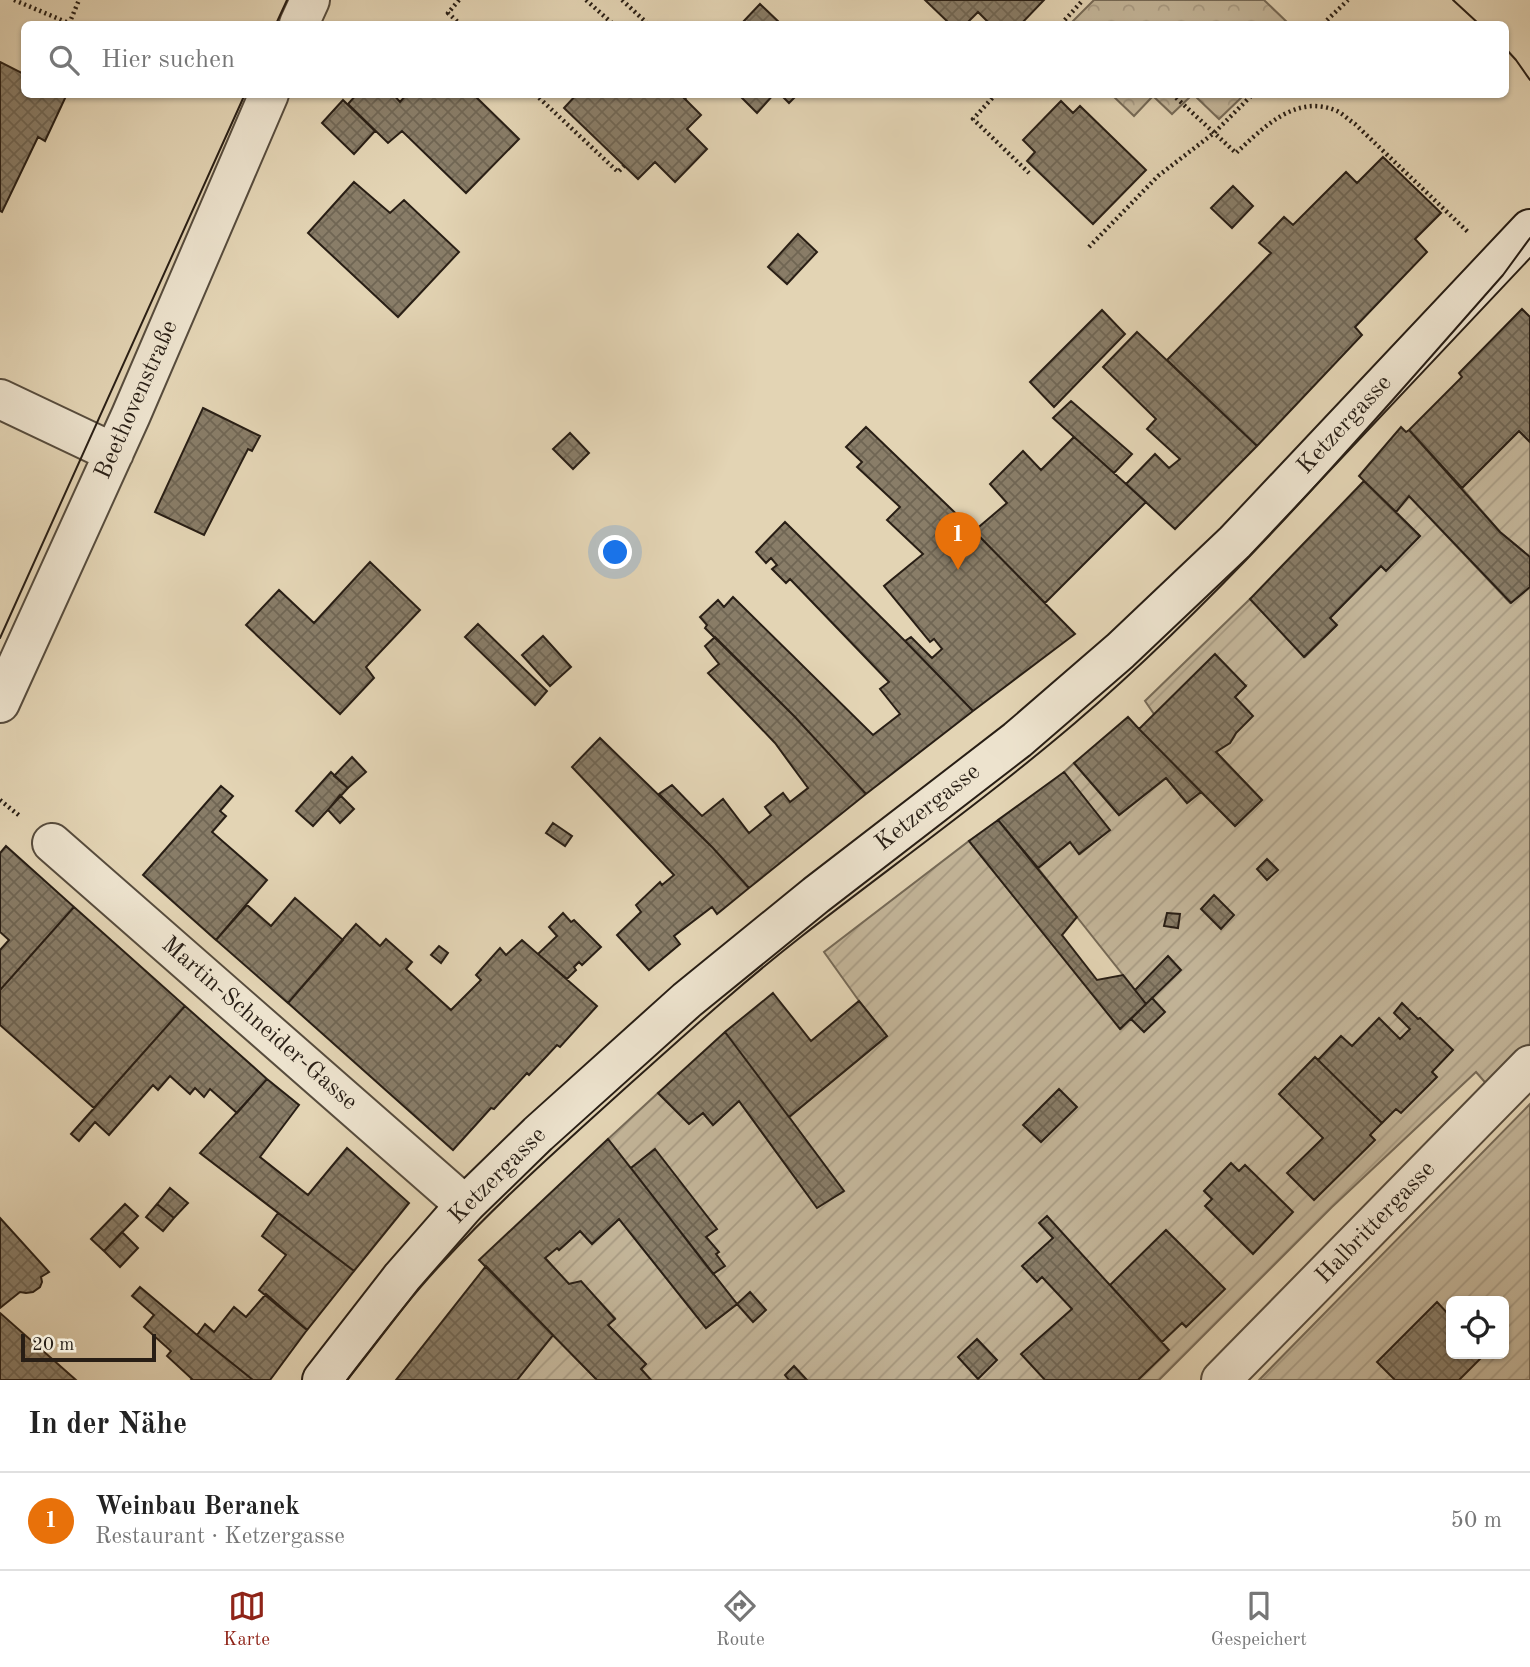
<!DOCTYPE html>
<html lang="de">
<head>
<meta charset="utf-8">
<style>
  body { margin:0; font-family:"Old Standard TT",serif; background:#f2f2f2; color:#222 }
  .controls { position:absolute; right:21px; bottom:21px; display:grid; overflow:hidden; border-radius:10px; box-shadow:0 2px 5px #0004 }
  .controls button { width:63px; height:63px; display:grid; place-items:center; padding:0; border:0; border-bottom:2px solid #e0e0e0; background:#fff; color:#222; font:35px sans-serif }
  .scale { position:absolute; left:21px; bottom:18px; width:135px; box-sizing:border-box; padding-left:7px; border:4px solid #281e15; border-top:0; font-size:19px; line-height:24px; white-space:nowrap; color:#281e15; -webkit-text-stroke:5px #ede3ce; paint-order:stroke }
  .you { position:absolute; left:616px; top:553px; width:24px; height:24px; margin:-18px; border:5px solid #fff; border-radius:50%; background:#1a73e8; box-shadow:0 0 0 10px #1a73e833 }
  .badge { display:grid; place-items:center; width:46px; height:46px; border-radius:50%; background:#8f2418; color:#fff; font-size:23px; font-weight:700 }
  .pin { position:absolute; translate:-50% -58px; filter:drop-shadow(0 2px 4px #0008) }
  .pin::after { content:''; position:absolute; top:37px; width:24px; height:21px; background:inherit; clip-path:polygon(0 0,100% 0,50% 100%) }
  .list { margin:0; padding:0; list-style:none }
  h2 { display:flex; justify-content:space-between; align-items:center; height:91px; margin:0; padding:0 28px; font-size:30px }
  h2 small { font-size:23px; font-weight:400; color:#767676 }
  .list li { display:grid; grid-template-columns:46px 1fr auto; gap:21px; align-items:center; box-sizing:border-box; height:98px; padding:0 28px; border-top:2px solid #e0e0e0 }
  .list b { display:block; font-size:26px; white-space:nowrap }
  .list p { margin:0; font-size:23px; white-space:nowrap; color:#767676 }
  .list em { font-size:23px; font-style:normal; color:#767676 }
  .icon { flex:none; width:38px; height:38px; fill:none; stroke:currentColor; stroke-width:2; stroke-linecap:round; stroke-linejoin:round }
  .map { position:relative; flex:none; width:1530px; height:1380px; overflow:hidden }
  .search { position:absolute; background:#fff; box-shadow:0 2px 5px #0004; left:21px; right:21px; top:21px; height:77px; display:flex; align-items:center; gap:18px; box-sizing:border-box; padding:0 24px; border-radius:10px; color:#767676; font-size:26px }
  .sheet { height:189px; background:#fff }
  nav { display:flex; justify-content:space-around; align-items:center; box-sizing:border-box; height:98px; border-top:2px solid #e0e0e0; background:#fff; font-size:19px; color:#767676 }
  nav a { display:grid; justify-items:center; gap:4px }
  nav .on { color:#8f2418 }
  .map>svg:first-child { display:block }
  .forest { fill:url(#forest-crowns); stroke:#766a57; stroke-width:2 }
  .garden { fill:url(#garden-furrows); stroke:#766a57; stroke-width:2; fill-rule:evenodd }
  .building { fill:url(#building-cross-hatch); stroke:#281e15; stroke-width:2 }
  .lines { fill:none; stroke-linecap:round; stroke-linejoin:round }
  .minor-casing { stroke:#574c3d; stroke-width:42 }
  .secondary-casing { stroke:#281e15; stroke-width:42 }
  .path { stroke:#281e15; stroke-width:4.5; stroke-dasharray:2 3.5; stroke-linecap:butt }
  .minor { stroke:#ede3ce; stroke-width:38 }
  .secondary { stroke:#ede3ce; stroke-width:38 }
  .tram { stroke:#281e15; stroke-width:2 }
  .labels { text-anchor:middle; dominant-baseline:central; stroke-width:5; stroke-linejoin:round; paint-order:stroke }
  .street-label { font-size:24px; fill:#281e15; stroke:#ede3ce }
</style>
</head>
<body>
<div class="map">
<svg width="1530" height="1380" viewBox="0 0 1530 1380">
  <defs>
    <pattern id="forest-crowns" width="20" height="18" patternUnits="userSpaceOnUse" patternTransform="scale(1.75)"><rect width="20" height="18" fill="#c3b599"/><path d="M2 6a3 3 0 1 1 6 0M12 15a3 3 0 1 1 6 0" fill="none" stroke="#a89b83"/></pattern>
    <pattern id="garden-furrows" width="10" height="10" patternUnits="userSpaceOnUse" patternTransform="scale(1.75)"><rect width="10" height="10" fill="#c3b599"/><path d="M-1 1l2-2M0 10L10 0M9 11l2-2" fill="none" stroke="#a89b83"/></pattern>
    <pattern id="building-cross-hatch" width="8" height="8" patternUnits="userSpaceOnUse" patternTransform="scale(1.75)"><rect width="8" height="8" fill="#897d68"/><path d="M0 0l8 8M0 8l8-8" fill="none" stroke="#706654"/></pattern>
  </defs>
  <rect width="100%" height="100%" fill="#e3d4b4"/>
  <filter id="stains"><feTurbulence type="fractalNoise" baseFrequency=".00286" numOctaves="4"/><feColorMatrix values="0 0 0 0 .2 0 0 0 0 .09 0 0 0 0 .02 0 0 0 .5 -.17"/></filter>
  <radialGradient id="worn" r=".72"><stop offset=".6" stop-color="#630" stop-opacity="0"/><stop offset="1" stop-color="#630" stop-opacity=".3"/></radialGradient>
  <path class="forest" d="M1094,0h170l25,24h-219z
    M1112,95h80l-20,19 -19,-18 -19,20z
    M1194,95h50l-25,24z"/>
  <path class="garden" d="M1519,431l11,11v115l-30,-25 -38,-44z
    M1409,496l101,107 20,-16v460l-40,41 -14,-16 -144,135 -173,173h-508l-10,-11 5,-5 -38,-39 7,-7 -34,-36 -12,2 -24,-26 12,-10 2,2 21,-19 12,13 27,-25 87,109 31,-24 -24,-30 11,-8 -8,-12 2,-2 -12,-15 10,-8 -62,-79 -23,18 -23,-29 50,-46 31,31 14,-11 10,12 26,-24 78,106 26,-15 -54,-75 98,-81 -28,-35 -35,-49 145,-111 152,188 25,-25 -108,-136 32,-26 10,12 29,-24 -45,-58 10,-9 45,52 47,-37 21,25 14,-11 34,34 27,-26 -46,-48c8,-8 15,-6 20,-19l-1,-36 10,-11 -91,28 -9,-13 105,-102 55,58 31,-31 -6,-8 51,-52 5,4 34,-34 -24,-24z
    M1530,1104v276h-271zM1451,1301h53v53h-53z
    M553,1335l44,45h-80z"/>
  <path class="building" d="M925,0h119l-23,24h-31l-12,-12 -12,12h-16z
    M760,4l21,20h-40z
    M0,62l24,12v20h43l-22,47 -7,-4 -36,75 -2,-1z
    M357,94h36l7,8 7,-8h66l46,45 -53,54 -64,-62 -14,12 -40,-39z
    M577,94h103l21,21 -14,14 20,20 -32,33 -20,-20 -17,17 -74,-71z
    M738,94h36l-17,19z
    M780,94h18l-9,9z
    M343,100l32,31 -21,23 -32,-31z
    M1061,101l12,12 7,-7 66,64 -53,54 -66,-63 8,-9 -12,-12z
    M1383,157l58,56 -26,26 12,13 -72,75 7,8 -105,111 -90,-86 104,-107 -12,-10 25,-26 9,8 53,-53 11,11z
    M354,182l36,31 14,-13 55,52 -61,65 -90,-84z
    M1233,186l20,20 -21,22 -21,-20z
    M798,234l19,18 -30,32 -19,-17z
    M1522,309l8,8v125l-11,-11 -57,57 -53,-58 53,-53 -3,-4z
    M1102,310l23,24 -71,73 -24,-25z
    M1137,332l120,114 -82,83 -49,-45 29,-30 14,14 11,-9 -33,-30 9,-10 -53,-52z
    M1071,401l61,53 -18,19 -61,-55z
    M203,408l57,28 -8,15 -4,-2 -44,86 -49,-23z
    M866,427l108,104 101,103 -102,77 -68,-70 6,-4 21,21 10,-9 -8,-10 -4,3 -46,-56 39,-32 -36,-34 13,-13 -43,-40 5,-5 -16,-15z
    M1401,427l5,5 3,-2 91,102 30,25v30l-19,16 -102,-107 -13,16 -37,-36z
    M570,433l19,20 -16,16 -20,-20z
    M1074,437l72,65 -101,101 -71,-72 33,-28 -17,-19 33,-33 18,19z
    M1364,481l56,55 -34,35 -5,-5 -51,52 7,7 -33,32 -54,-58z
    M785,522l120,119 68,70 -107,83 -71,-77 -90,-89 2,-3 -7,-8 18,-17 6,7 9,-10 140,138 27,-21 -20,-25 9,-7 -99,-103 -4,4 -14,-14 5,-4 -6,-7 -5,5 -10,-11z
    M370,562l50,48 -54,57 8,11 -34,36 -94,-89 33,-35 35,33z
    M478,624l69,67 -12,14 -70,-68z
    M543,636l28,31 -21,19 -28,-31z
    M715,637l80,80 71,77 -117,94 -36,-40 -54,-54 13,-9 30,31 21,-17 26,34 22,-18 -6,-8 18,-14 7,9 18,-14 -33,-45 -67,-70 11,-9 -14,-18z
    M1215,654l31,32 -11,11 18,19 -17,17 -6,10 -14,9 46,48 -27,26 -96,-97z
    M1128,717l11,12 62,63 -14,11 -21,-25 -47,37 -45,-52z
    M600,738l113,110 36,40 -32,26 -5,-7 -38,29 6,8 -31,26 -32,-35 24,-23 -5,-7 24,-23 2,3 12,-10 -102,-108z
    M352,757l14,15 -18,16 -14,-12z
    M331,772l17,16 -35,38 -17,-15z
    M1064,772l46,58 -31,24 -9,-12 -32,26 -40,-48z
    M221,786l12,10 -13,15 6,5 -14,16 55,48 -51,60 -73,-65z
    M340,795l14,14 -14,14 -12,-13z
    M998,820l79,97 -15,18 35,45 26,-5 23,29 -26,25 -151,-188z
    M553,823l19,13 -7,10 -19,-13z
    M6,846l68,61 -74,83v-40l9,-10 -9,-8v-79z
    M1267,859l11,11 -11,10 -10,-11z
    M1214,895l20,20 -13,14 -20,-20z
    M295,898l48,42 -55,63 -72,-63 31,-35 24,21z
    M74,907l111,99 -91,102 -94,-83v-35z
    M563,913l8,9 3,-2 27,27 -19,18 -3,-3 -5,5 2,3 -9,9 -29,-25 19,-18 -8,-9z
    M1167,913l13,1 -2,14 -14,-2z
    M356,924l24,22 6,-7 26,23 -6,7 45,41 30,-30 -5,-5 24,-27 6,7 16,-15 75,66 -37,41 -3,-2 -28,30 -2,-2 -33,36 -3,-1 -38,42 -165,-147z
    M439,946l9,7 -7,10 -10,-8z
    M1168,956l13,14 -35,34 -11,-14z
    M773,993l38,48 48,-40 28,35 -98,81 -64,-85z
    M1152,998l13,14 -21,20 -13,-13z
    M1402,1003l16,16 2,-1 33,32 -21,22 5,5 -36,36 -5,-4 -14,14 -64,-63 23,-24 11,10 27,-28 21,21 10,-10 -16,-16z
    M185,1006l82,73 -30,34 -27,-24 -6,8 -9,-9 -5,6 -20,-18 -12,14 -5,-5 -44,50 -14,-13 -16,19 -8,-7z
    M725,1032l64,85 55,74 -27,17 -78,-107 -26,24 -10,-12 -14,11 -31,-31z
    M1315,1057l67,66 -12,12 5,5 -61,60 -27,-27 36,-35 -44,-44z
    M267,1079l32,26 -39,52 48,38 39,-47 62,55 -55,68 -154,-118z
    M1059,1089l18,18 -36,35 -18,-17z
    M608,1139l129,165 -31,24 -87,-109 -27,25 -12,-13 -21,19 -2,-2 -12,10 24,26 12,-3 34,38 -7,6 38,39 -5,5 10,11h-54l-118,-120z
    M655,1149l62,80 -11,8 13,15 -3,2 9,12 -12,8 -82,-106z
    M1231,1163l8,8 6,-6 48,47 -40,42 -48,-48 7,-7 -8,-8z
    M170,1188l18,15 -14,15 -17,-14z
    M125,1204l13,12 -34,35 -13,-12z
    M157,1204l17,14 -11,13 -17,-14z
    M278,1213l76,58 -47,59 -48,-40 27,-35 -24,-19z
    M1047,1216l122,134 -31,30h-93l-24,-26 51,-45 -30,-32 -5,5 -15,-16 31,-28 -14,-15z
    M0,1218l49,54 -8,5 1,5 -2,5 -7,5 -7,1 -6,-1 -20,16z
    M1166,1230l59,59 -39,38 -4,-4 -20,19 -52,-57z
    M122,1232l16,16 -18,19 -16,-16z
    M486,1266l67,69 -36,45h-121z
    M140,1287l57,48 56,45h-62l1,-1 -25,-23 4,-5 -27,-24 10,-12 -22,-19z
    M750,1292l16,18 -13,12 -16,-18z
    M266,1294l41,36 -37,50h-17l-56,-45 8,-11 9,8 20,-25 12,10z
    M1437,1302l12,13 2,-3v42h34l-26,26h-64l-18,-18z
    M0,1313l76,67h-76z
    M977,1339l20,21 -19,19 -20,-22z
    M794,1366l13,14h-18l-4,-5z"/>
  <g class="lines">
    <defs>
      <path id="minor" d="M299,24l11,-24
        M0,399l114,54
        M0,703l131,-288 138,-321
        M52,843l413,362
        M1221,1380l309,-315"/>
      <path id="secondary" d="M322,1380l80,-103 63,-72 73,-71 149,-134 129,-105 201,-155 103,-89 115,-109 295,-313"/>
    </defs>
    <use href="#minor" class="minor-casing"/>
    <use href="#secondary" class="secondary-casing"/>
    <path class="path" d="M14,0l57,24
      M459,0l-11,13 12,11
      M586,0l27,24
      M622,0l26,24
      M69,24l10,-24
      M1065,24l-2,-2 20,-22
      M1323,24l25,-24
      M535,94l83,78 6,-6
      M721,94l2,2 1,-2
      M996,94l-23,25 56,54
      M1172,94l64,59c27,-25 60,-60 101,-42 6,3 12,9 18,13l114,109
      M684,99l4,-5
      M1089,247l69,-71 56,-43 39,-39
      M0,800l21,17"/>
    <use href="#minor" class="minor"/>
    <use href="#secondary" class="secondary"/>
    <path class="tram" d="M1453,0l26,24
      M276,24l11,-24
      M1506,49l10,11 14,20
      M0,638l245,-544
      M347,1380c31,-40 62,-82 97,-119 58,-63 123,-120 187,-178 56,-50 111,-100 171,-147 91,-71 185,-138 273,-213 157,-135 291,-293 428,-448l27,-37"/>
  </g>
  <g class="labels">
    <g class="street-label">
      <text transform="translate(137 400) rotate(-66)">Beethovenstraße</text>
      <text transform="translate(1345 425) rotate(-47)">Ketzergasse</text>
      <text transform="translate(928 808) rotate(-38)">Ketzergasse</text>
      <text transform="translate(259 1024) rotate(41)">Martin-Schneider-Gasse</text>
      <text transform="translate(498 1176) rotate(-45)">Ketzergasse</text>
      <text transform="translate(1376 1223) rotate(-46)">Halbrittergasse</text>
    </g>
  </g>
  <rect width="100%" height="100%" filter="url(#stains)"/>
  <rect width="100%" height="100%" fill="url(#worn)"/>
</svg>
<div class="controls">
<button><svg class="icon" aria-label="locate" viewBox="0 0 24 24"><circle cx="12" cy="12" r="6"/><path d="M12 2v4M12 18v4M2 12h4M18 12h4"/></svg></button>
</div>
<div class="scale">20 m</div>
<div class="you"></div>
<div class="pin badge" style="left:958px;top:570px;background:#e8710a">1</div>
<div class="search"><svg class="icon" aria-label="search" viewBox="0 0 24 24"><circle cx="10" cy="10" r="6"/><path d="M15 15l6 6"/></svg>Hier suchen</div>
</div>
<section class="sheet">
<h2>In der Nähe<small></small></h2>
<ul class="list">
<li><span class="badge" style="background:#e8710a">1</span><div><b>Weinbau Beranek</b><p>Restaurant · Ketzergasse</p></div><em>50 m</em></li>
</ul>
</section>
<nav>
<a class="on"><svg class="icon" aria-label="map" viewBox="0 0 24 24"><path d="M3 6l6-2 6 2 6-2v14l-6 2-6-2-6 2zM9 4v14M15 6v14"/></svg>Karte</a>
<a><svg class="icon" aria-label="directions" viewBox="0 0 24 24"><path d="M12 3l9 9-9 9-9-9zM9 14v-3h6M13 9l2 2-2 2"/></svg>Route</a>
<a><svg class="icon" aria-label="saved" viewBox="0 0 24 24"><path d="M7 4h10v16l-5-4-5 4z"/></svg>Gespeichert</a>
</nav>
</body>
</html>
